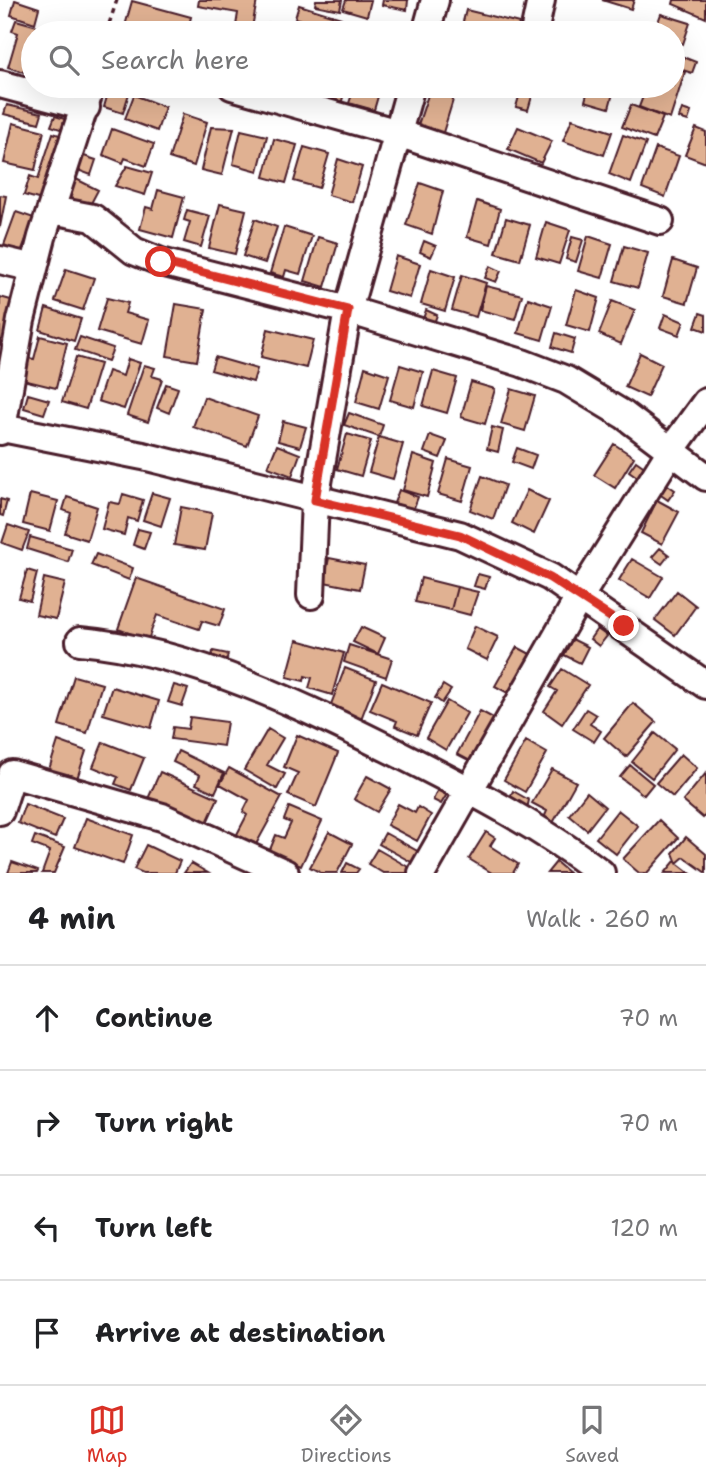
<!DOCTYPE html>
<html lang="en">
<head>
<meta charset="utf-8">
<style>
  body { margin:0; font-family:"Shantell Sans",sans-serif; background:#f2f2f2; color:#202124 }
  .stop { position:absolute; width:21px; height:21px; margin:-16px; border:5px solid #d93025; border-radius:50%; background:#fff }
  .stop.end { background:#d93025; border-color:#fff; box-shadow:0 2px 7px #0008 }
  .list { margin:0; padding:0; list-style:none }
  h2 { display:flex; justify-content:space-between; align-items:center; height:91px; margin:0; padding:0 28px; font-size:30px }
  h2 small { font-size:23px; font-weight:400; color:#757577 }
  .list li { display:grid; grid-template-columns:46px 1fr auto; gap:21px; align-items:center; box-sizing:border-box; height:105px; padding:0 28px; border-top:2px solid #e0e0e0 }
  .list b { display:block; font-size:26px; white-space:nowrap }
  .list em { font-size:23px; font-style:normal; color:#757577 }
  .icon { flex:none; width:38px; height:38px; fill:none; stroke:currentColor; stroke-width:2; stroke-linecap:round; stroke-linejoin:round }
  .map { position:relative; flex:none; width:706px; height:873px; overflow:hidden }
  .search { position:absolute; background:#fff; box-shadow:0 7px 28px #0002; left:21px; right:21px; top:21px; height:77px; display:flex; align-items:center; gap:18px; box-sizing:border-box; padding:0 24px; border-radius:38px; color:#757577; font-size:26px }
  .sheet { height:511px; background:#fff }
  nav { display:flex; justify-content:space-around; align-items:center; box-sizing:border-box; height:98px; border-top:2px solid #e0e0e0; background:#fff; font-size:19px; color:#757577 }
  nav a { display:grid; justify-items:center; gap:4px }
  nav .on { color:#d93025 }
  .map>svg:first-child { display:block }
  .building { fill:#e0b192; stroke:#4a1f2b; stroke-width:2 }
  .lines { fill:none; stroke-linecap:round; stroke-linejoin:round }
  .minor-casing { stroke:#4a1f2b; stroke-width:32 }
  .path { stroke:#4a1f2b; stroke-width:3.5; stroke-dasharray:5 5; stroke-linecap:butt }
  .minor { stroke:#fff; stroke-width:26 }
  .route { stroke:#d93025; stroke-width:9 }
</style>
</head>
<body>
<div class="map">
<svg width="706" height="873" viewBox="0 0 706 873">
  <rect width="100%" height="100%" fill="#fff"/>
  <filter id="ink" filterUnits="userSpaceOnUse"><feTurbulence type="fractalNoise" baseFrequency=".0143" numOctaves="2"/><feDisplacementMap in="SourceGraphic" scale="14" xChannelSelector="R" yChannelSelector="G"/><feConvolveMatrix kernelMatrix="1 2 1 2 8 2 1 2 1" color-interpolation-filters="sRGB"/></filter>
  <g filter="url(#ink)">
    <path class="building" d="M15,0l24,8 -4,15 -24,-8z
      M199,0h58l-5,28 -16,-2 2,-13 -40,-7z
      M316,0h26l-2,10 -25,-5z
      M346,0h25l-4,16 -24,-7z
      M383,0h25l-1,10 -25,-5z
      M602,0h32l-3,9z
      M674,0h32v18l-33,-14z
      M132,1l59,16 -4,16h-34l-28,-7z
      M299,5l42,13 -4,13 -42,-13z
      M466,10l53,13 -2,10h-57z
      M661,14l29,9 -7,21 -10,-3v-8h-19z
      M16,20l35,10 -1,3h-17v42l-25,-8 10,-34 -6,-2z
      M269,23l23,8 -1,2h-26z
      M673,53l23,9 -4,11 -19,-6z
      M673,68l12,4 -15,47 -31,-12 8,-21h26z
      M110,86l21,1 -8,26 -19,-6z
      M322,86h24l-6,22 -23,-6z
      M355,86h26l-7,24 -25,-7z
      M431,86l26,1 -16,52 -25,-8z
      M522,86h13l-7,24 -12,-3z
      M589,86h26l-6,22 -24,-7z
      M134,95l31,12 -8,24 -32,-12z
      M7,105l35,8 -3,10 -35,-9z
      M631,105l32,12 -9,22 -32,-12z
      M682,109l9,3 -3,9 -9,-3z
      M183,114l24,8 -13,44 -25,-8z
      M55,116l23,7 -3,11 -24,-8z
      M572,119l40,13 -8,23 -41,-14z
      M13,123l31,8 -9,39 -31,-7z
      M211,127l23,1 -12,47 -21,-5z
      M518,127l34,14 -11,22 -33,-14z
      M696,128l10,4v31l-21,-8z
      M112,129l42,15 -8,22 -21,-8 -2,5 -20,-8z
      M241,130l26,6 -9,35 -25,-7z
      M53,133l19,6 -20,64 -28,-8 6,-19 8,3z
      M623,135l23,8 -15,40 -22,-9z
      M274,139l23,6 -11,38 -22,-6z
      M304,147l25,7 -10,34 -25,-7z
      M656,148l23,8 -14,41 -23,-9z
      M81,155l15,5 -5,15 -16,-6z
      M338,159l24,8 -10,35 -24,-7z
      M127,166l25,7 -7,22 -30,-9z
      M76,179l22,11 -10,19 -22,-11z
      M420,183l23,8 -11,43 -26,-9z
      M158,190l26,7 -11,41 -33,-9 6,-22 7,2z
      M0,195l6,1 -6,31z
      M477,201l23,8 -9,35 -24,-7z
      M220,204l26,6 -11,44 -26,-6z
      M187,210l23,6 -9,31 -17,-5 6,-20 -6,-2z
      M16,212l18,6 -13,34 -17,-7z
      M506,218l24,7 -10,35 -24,-7z
      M255,219l22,8 -12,36 -22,-7z
      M546,222l24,8 -11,34 -23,-7z
      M284,227l28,9 -12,38 -14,-4 -2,7 -14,-4z
      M588,236l24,8 -10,34 -24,-7z
      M318,237l20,6 -13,44 -20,-6z
      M572,237l11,3 -7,22 -10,-3z
      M424,241l12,5 -5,11 -11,-5z
      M624,246l24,7 -10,35 -24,-7z
      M396,256l24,8 -10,34 -24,-7z
      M673,260l24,8 -10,35 -24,-7z
      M490,266l11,5 -5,11 -11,-4z
      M66,269l28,9 -11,32 -28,-9z
      M431,269l24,8 -10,34 -24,-7z
      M462,275l24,8 -10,34 -24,-7z
      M486,286l36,9 -7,24 -35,-9z
      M576,290l23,8 -9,34 -24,-7z
      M0,297l18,5 -12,44 -6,-1z
      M107,298l21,5 -3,10 24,7 -7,24 -45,-13z
      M528,298l24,8 -10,34 -24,-7z
      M612,301l23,9 -14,34 -22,-10z
      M176,304l30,5 -9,52 -30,-5z
      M46,308l35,11 -7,22 -34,-11z
      M426,310l11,5 -4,11 -11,-4z
      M700,313l6,2v16l-11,-4z
      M665,314l19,8 -5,13 -19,-7z
      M268,329l45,11 -7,28 -45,-11z
      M556,333l19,6 -4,14 -19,-6z
      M40,336l27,7 -11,45 -33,-8 5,-22 6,1z
      M80,337l33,11 -5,13 -33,-11z
      M640,353l22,11 -15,33 -22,-10z
      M76,357l24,7 -14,45 -24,-7z
      M215,357l42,12 -4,13 -42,-12z
      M128,359l12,4 -16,46 -26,-8 10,-30 15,5z
      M144,365l11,3 -3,8 10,3 -14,43 -21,-7z
      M400,365l23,7 -9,35 -24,-7z
      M365,367l24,8 -10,34 -23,-7z
      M433,371l24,7 -10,35 -24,-7z
      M471,382l24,7 -10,35 -24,-7z
      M166,384l12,4 -9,25 -12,-5z
      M511,389l24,7 -10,35 -24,-7z
      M28,394l21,6 -5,14 -20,-6z
      M204,397l54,19 -11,30 -54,-19z
      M349,413l34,12 -4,12 -35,-12z
      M283,421l23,6 -6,20 -22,-6z
      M492,427l11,3 -5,22 -11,-3z
      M347,434l24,7 -10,35 -24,-7z
      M430,435l17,6 -7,17 -16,-6z
      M379,437l24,7 -10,35 -24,-7z
      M614,444l20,13 -19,31 -21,-13z
      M277,445l23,9 -8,22 -24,-9z
      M517,448l19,7 -5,14 -19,-7z
      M413,455l23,8 -9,34 -24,-7z
      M448,459l24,7 -10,35 -24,-7z
      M636,461l10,7 -7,10 -10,-7z
      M482,476l23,9 -12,34 -23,-9z
      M665,483l10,7 -7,10 -10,-7z
      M399,490l19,7 -5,13 -19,-7z
      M527,490l22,11 -15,33 -22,-11z
      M152,493l18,5 -9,28 -18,-6z
      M30,494l28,7 -8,30 -27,-7z
      M123,494l20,6 -6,21 -9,-3 -4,17 -22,-6 7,-27 11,2z
      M67,497l30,10 -10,33 -22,-7 6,-20 -8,-3z
      M0,499l7,2 -4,15 -3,-1z
      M657,500l22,12 -17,32 -21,-11z
      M181,507l31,6 -7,37 -31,-5z
      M8,525l21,7 -7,18 -20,-7z
      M138,529l12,3 -6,17 -11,-4z
      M30,537l42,12 -4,13 -41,-13z
      M660,548l9,7 -7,9 -10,-7z
      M96,554l37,14 -4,12 -38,-15z
      M329,558l36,7 -5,24 -36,-7z
      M632,559l31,18 -13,21 -31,-18z
      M27,570l10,3 -7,28 -11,-3z
      M478,574l11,3 -4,12 -11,-3z
      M44,578l21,5 -9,36 -20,-4z
      M136,578l89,31 -6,17 -17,-5 -3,8 -42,-14 -9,25 -30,-11z
      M421,578l36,9 -6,23 -36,-8z
      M457,587l21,5 -8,23 -19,-5z
      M677,591l19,15 -21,29 -20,-15z
      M475,626l23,11 -11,23 -22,-11z
      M361,627l24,11 -7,16 -25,-12z
      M597,629l10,7 -8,10 -9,-7z
      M572,639l16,8 -8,16 -16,-8z
      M297,640l47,13 -12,42 -23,-7 3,-10 -7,-2 -1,5 -17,-4z
      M349,645l43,14 -6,18 -42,-15z
      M517,647l19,10 -21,40 -20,-11z
      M213,651l15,3 -3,13 -14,-2z
      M345,668l31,12 -15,39 -31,-12z
      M562,669l26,16 -26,39 -18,-13 13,-20 -7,-4z
      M74,676l28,8 -15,49 -28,-8z
      M382,682l49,21 -14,32 -22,-9 2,-5 -27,-11z
      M174,685l14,4 -6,17 -14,-4z
      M443,685l8,5 -9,13 -7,-5z
      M112,687l47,14 -8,27 -48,-14z
      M447,701l20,12 -21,37 -20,-12z
      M633,703l23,19 -30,35 -22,-19z
      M586,709l10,6 -6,9 11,7 -7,11 -21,-13z
      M480,711l17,9 -23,43 -17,-9z
      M190,717l37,5 -4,24 -52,-7 2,-12 15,2z
      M268,729l15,9 -16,27 18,9 -8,15 -33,-19z
      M655,733l20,16 -23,29 -20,-16z
      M297,735l41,18 -22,54 -28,-12 10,-22 -14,-6z
      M58,741l28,10 -12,37 -28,-9z
      M526,741l21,12 -22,39 -21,-12z
      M103,742l41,16 -13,32 -16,-6 3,-7 -25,-10z
      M178,751l46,22 -9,20 -19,-9 4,-9 -27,-13z
      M681,754l16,14 -24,29 -17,-14z
      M630,765l23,19 -9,11 -24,-18z
      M229,768l53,29 -28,51 -19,-10 12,-23 -4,-3 6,-12 -29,-16z
      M552,769l24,13 -23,41 -9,-5 3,-7 -15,-8z
      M160,772l58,26 -13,29 -58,-26z
      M706,773v41l-3,4 -20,-17z
      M367,776l24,13 -14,23 -23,-13z
      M438,789l9,5 -6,10 -8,-4z
      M513,791l16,9 -2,9 -18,-10z
      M587,792l18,15 -18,23 -18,-15z
      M25,804l38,15 -8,19 -37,-15z
      M398,804l17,9 3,-6 13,8 -14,26 -30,-16z
      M289,807l33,14 -21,45 -32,-14 7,-17 8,3 7,-15 -7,-3z
      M618,810l20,16 -22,28 -20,-16z
      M86,818l47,17 -10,29 -48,-17z
      M659,820l19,18 -31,35h-8l-16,-14z
      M329,832l23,12 -15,29h-16l-11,-6z
      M486,832l9,6 -5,8 28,18 -5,9h-21l-23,-14z
      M385,833l34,19 -6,11 -34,-19z
      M35,836l30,11 -11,26h-12l8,-22 -18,-7z
      M686,837l20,17v19l-22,-16 -7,6 -4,-10z
      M146,845l34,16 -5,12h-32l-9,-4z
      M377,849l33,19 -3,5h-24l-15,-9z
      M675,861l2,2 13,10h-25z
      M12,862l26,9 -1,2h-29z
      M556,862l13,11h-22z
      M191,863l17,10h-24z
      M347,863l12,6 -3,4h-14z"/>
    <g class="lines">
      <defs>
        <path id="minor" d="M426,33l9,-33
          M534,33l7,-33
          M0,84l86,23
          M232,86l166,47 262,88
          M52,210l41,8 41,33 27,11 187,48 174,53 44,17 58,35 82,62
          M0,260l34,8
          M2,428l19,-108 21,-83 49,-151
          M0,431l2,-3 141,28 317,79 90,42 156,108
          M311,595l4,-95 33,-190 63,-224
          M80,641c113,10 228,67 329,118 65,33 134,69 192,114
          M0,811l12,-37 150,43 123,56
          M422,873l158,-277 92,-147 34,-47"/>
      </defs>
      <use href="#minor" class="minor-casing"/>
      <path class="path" d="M106,33l11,-33"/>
      <use href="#minor" class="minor"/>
    </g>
  </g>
  <g class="lines" filter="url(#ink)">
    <path class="route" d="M161,262l187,48 -33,190 145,35 90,43 74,48"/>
  </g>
</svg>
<div class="stop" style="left:161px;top:262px"></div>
<div class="stop end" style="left:624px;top:626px"></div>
<div class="search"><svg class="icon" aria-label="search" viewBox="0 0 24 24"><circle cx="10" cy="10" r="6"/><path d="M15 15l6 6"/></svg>Search here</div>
</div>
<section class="sheet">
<h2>4 min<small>Walk · 260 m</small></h2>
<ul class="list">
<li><svg class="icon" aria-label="ahead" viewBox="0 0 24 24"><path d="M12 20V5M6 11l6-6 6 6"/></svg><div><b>Continue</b></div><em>70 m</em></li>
<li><svg class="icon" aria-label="right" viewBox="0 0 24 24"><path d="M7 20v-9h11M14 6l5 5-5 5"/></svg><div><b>Turn right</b></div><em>70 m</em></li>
<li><svg class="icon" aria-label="left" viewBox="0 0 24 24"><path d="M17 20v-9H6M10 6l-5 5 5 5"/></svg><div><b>Turn left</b></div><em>120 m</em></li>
<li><svg class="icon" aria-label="arrive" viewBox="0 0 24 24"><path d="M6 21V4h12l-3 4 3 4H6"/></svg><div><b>Arrive at destination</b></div></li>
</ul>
</section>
<nav>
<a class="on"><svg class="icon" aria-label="map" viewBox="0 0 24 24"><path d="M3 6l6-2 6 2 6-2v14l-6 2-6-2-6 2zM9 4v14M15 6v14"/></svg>Map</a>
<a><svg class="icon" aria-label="directions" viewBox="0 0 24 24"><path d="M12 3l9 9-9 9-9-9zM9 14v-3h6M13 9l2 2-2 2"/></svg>Directions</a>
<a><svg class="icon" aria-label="saved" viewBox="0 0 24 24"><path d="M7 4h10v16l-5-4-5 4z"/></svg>Saved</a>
</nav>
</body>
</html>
